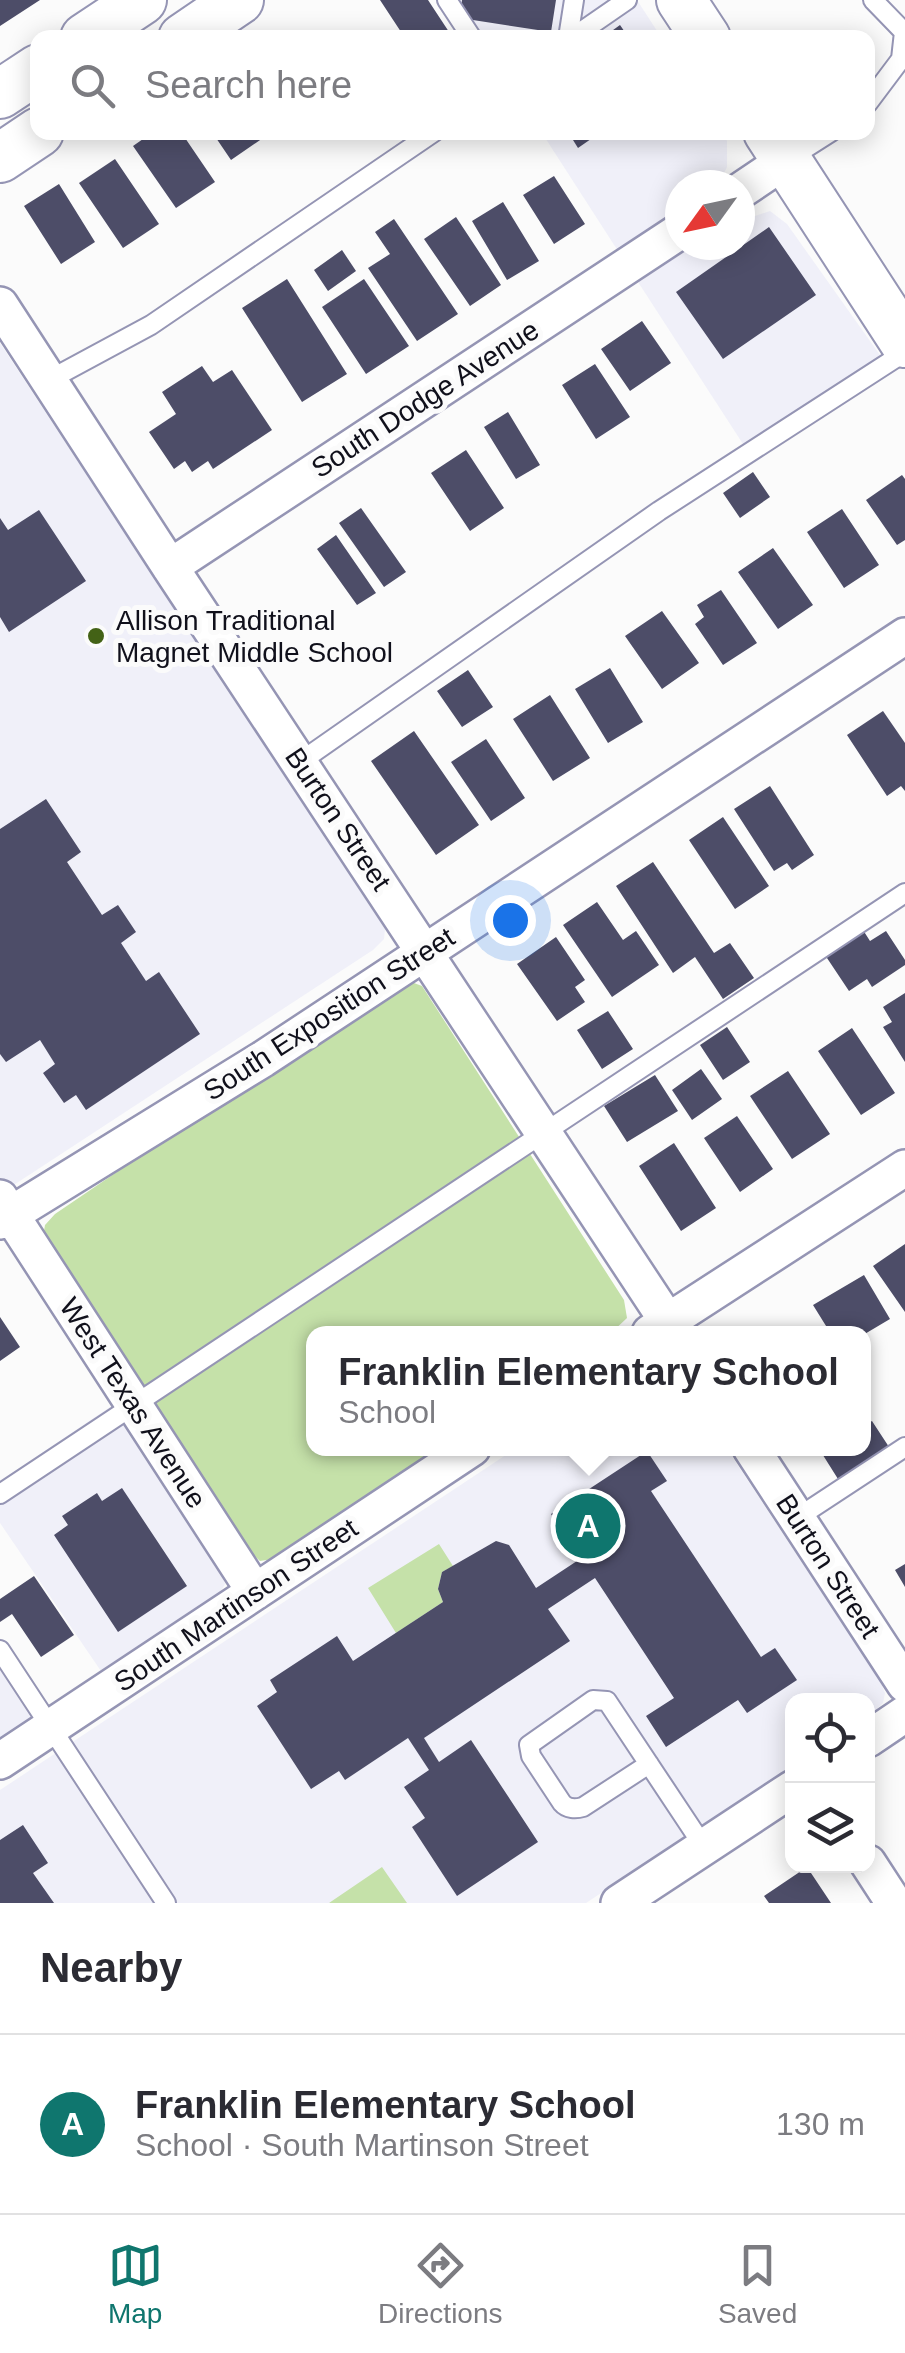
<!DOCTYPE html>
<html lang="en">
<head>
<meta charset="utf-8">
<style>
  body { margin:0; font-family:Arial,sans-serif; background:#f7f7f7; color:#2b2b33 }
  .controls { position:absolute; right:30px; bottom:30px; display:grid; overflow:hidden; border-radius:20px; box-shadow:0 5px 25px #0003 }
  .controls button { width:90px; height:90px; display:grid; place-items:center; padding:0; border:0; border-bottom:2px solid #e1e1e2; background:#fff; color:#2b2b33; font:50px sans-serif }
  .compass { position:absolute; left:665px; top:170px; width:90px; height:90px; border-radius:50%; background:#fff; box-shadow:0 5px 25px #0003; rotate:237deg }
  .you { position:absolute; left:510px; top:920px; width:35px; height:35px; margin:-25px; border:8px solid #fff; border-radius:50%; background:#1a73e8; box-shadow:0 0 0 15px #1a73e833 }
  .badge { display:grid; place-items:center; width:65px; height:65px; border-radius:50%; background:#0f766e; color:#fff; font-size:32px; font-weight:700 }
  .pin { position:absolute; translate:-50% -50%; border:5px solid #fff; box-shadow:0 2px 10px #0006 }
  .popup { position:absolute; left:306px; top:1326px; width:565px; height:130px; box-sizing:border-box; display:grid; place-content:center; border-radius:20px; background:#fff; filter:drop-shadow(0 2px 8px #0005); font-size:32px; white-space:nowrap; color:#7c7c81 }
  .popup b { font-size:38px; color:#2b2b33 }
  .popup::after { content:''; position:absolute; left:50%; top:100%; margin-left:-20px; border:20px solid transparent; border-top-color:#fff }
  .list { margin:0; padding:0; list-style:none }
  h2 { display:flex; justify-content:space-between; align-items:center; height:130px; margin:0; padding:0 40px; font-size:42px }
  h2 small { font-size:32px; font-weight:400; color:#7c7c81 }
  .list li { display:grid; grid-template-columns:65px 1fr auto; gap:30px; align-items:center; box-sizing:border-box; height:180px; padding:0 40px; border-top:2px solid #e1e1e2 }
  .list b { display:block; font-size:38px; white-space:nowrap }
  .list p { margin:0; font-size:32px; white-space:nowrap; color:#7c7c81 }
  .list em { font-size:32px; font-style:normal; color:#7c7c81 }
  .icon { flex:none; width:55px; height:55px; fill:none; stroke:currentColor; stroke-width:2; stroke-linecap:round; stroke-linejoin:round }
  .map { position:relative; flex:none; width:905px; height:1903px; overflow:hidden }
  .search { position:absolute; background:#fff; box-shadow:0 5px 25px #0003; left:30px; right:30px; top:30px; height:110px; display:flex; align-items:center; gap:25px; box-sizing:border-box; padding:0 35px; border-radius:20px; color:#7c7c81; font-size:38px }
  .sheet { height:310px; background:#fff }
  nav { display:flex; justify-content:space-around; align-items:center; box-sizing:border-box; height:140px; border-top:2px solid #e1e1e2; background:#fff; font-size:28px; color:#7c7c81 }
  nav a { display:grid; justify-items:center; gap:5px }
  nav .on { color:#0f766e }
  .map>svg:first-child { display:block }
  .built { fill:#f0f0f9 }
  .green { fill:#c5e1a9 }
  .building { fill:#4d4d68 }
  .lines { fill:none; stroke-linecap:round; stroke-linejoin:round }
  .lane-casing { stroke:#9595b4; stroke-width:22 }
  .street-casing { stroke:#9595b4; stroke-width:40 }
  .secondary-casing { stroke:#9595b4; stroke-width:52 }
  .lane { stroke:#fff; stroke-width:18 }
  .street { stroke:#fff; stroke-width:35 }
  .secondary { stroke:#fff; stroke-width:48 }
  .poi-dot { fill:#436216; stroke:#fbfbfb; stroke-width:4 }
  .labels { text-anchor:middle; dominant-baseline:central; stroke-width:10; stroke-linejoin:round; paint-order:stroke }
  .street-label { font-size:28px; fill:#10101b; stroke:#fbfbfb }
  .poi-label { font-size:28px; fill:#10101b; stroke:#fbfbfb; text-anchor:start }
</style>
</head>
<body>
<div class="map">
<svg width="905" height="1903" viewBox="0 0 905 1903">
  <rect width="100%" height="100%" fill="#fbfbfb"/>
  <path class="built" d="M437,0h200l24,37h-199z
    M542,133h180l5,8v26l-7,14 -7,4h-33v23l-62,43z
    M770,211l17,13 105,148 -138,89 -116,-179 57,-37h45v-24z
    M0,343l385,586 -1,10 -11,11 -373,244z
    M113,1405l107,163 5,16 -5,9 -117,81 -103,-151v-42z
    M515,1449h212l153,232 5,12 -2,10 -15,14v-17h-76v67l-206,136h-586v-113z
    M0,1638l49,73 -49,31z"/>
  <path class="green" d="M406,980l16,6 202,314 3,18 -17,16h-297v114l128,1 -168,110 -13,2 -10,-9 -207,-315 2,-12 10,-11 333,-226z
    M439,1544l14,22 -11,6 -4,17 5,13 -47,31 -28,-45z
    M382,1867l25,36h-78z"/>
  <path class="building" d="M0,0h40l-40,26z
    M380,0h48l25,38h-48z
    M462,0h94l-5,32 -91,-14z
    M620,25l9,13h-27z
    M153,132h28l34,50 -39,26 -43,-62z
    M212,132h47l4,6 -32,22z
    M568,132h33l-23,16z
    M115,159l44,65 -36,24 -44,-65z
    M554,176l31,48 -31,20 -31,-49z
    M59,184l36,58 -34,22 -37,-58z
    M503,202l36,59 -32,19 -35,-59z
    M456,217l45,68 -31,21 -46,-67z
    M394,219l64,95 -41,27 -49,-73 22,-14 -15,-22z
    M769,227l47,68 -93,64 -47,-67z
    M342,250l14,21 -28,20 -14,-21z
    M287,279l60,95 -45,28 -60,-94z
    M364,279l45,67 -43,28 -44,-67z
    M642,321l29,42 -41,28 -29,-42z
    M595,364l35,53 -34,22 -34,-54z
    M202,366l11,16 19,-12 40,60 -59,39 -5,-8 -16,11 -7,-11 -11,8 -25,-37 27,-18 -14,-22z
    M508,412l32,53 -24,14 -32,-52z
    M466,450l38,58 -34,23 -39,-58z
    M753,472l17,25 -30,21 -17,-25z
    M902,475l3,4v61l-8,5 -31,-45z
    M361,508l45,64 -22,15 -45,-64z
    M842,509l37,56 -35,23 -37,-56z
    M39,510l47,71 -77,51 -9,-15v-99l8,12z
    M336,535l40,58 -19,12 -40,-56z
    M773,548l40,57 -35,24 -40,-57z
    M721,590l36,53 -34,22 -28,-41 9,-7 -7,-12z
    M662,611l37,52 -37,26 -37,-53z
    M610,668l33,54 -35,21 -33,-54z
    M468,670l25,37 -31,20 -25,-36z
    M550,695l40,63 -37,23 -40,-62z
    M883,711l22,32v48l-4,-5 -14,10 -40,-61z
    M414,731l65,94 -43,30 -65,-94z
    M486,739l39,59 -34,23 -40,-59z
    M770,786l44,69 -22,15 -5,-7 -13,8 -40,-62z
    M46,799l35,53 -14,10 35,53 16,-10 18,27 -15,11 25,38 13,-9 41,62 -114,76 -10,-15 -12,8 -21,-30 12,-9 -15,-24 -34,22 -6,-8v-225z
    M723,817l46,69 -34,23 -46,-69z
    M653,862l61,91 16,-10 24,35 -31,21 -28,-42 -22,16 -57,-87z
    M597,902l26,38 13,-9 23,34 -47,32 -49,-72z
    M863,930l7,11 16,-10 19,29v5l-33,22 -5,-8 -18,12 -24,-36z
    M556,937l29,43 -10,7 10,15 -28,19 -40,-57z
    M905,993v69l-22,-35 9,-5 -9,-15z
    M608,1011l25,38 -31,20 -25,-39z
    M727,1027l23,35 -27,18 -23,-35z
    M852,1028l43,65 -34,22 -43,-64z
    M701,1069l21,30 -30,21 -20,-30z
    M788,1071l42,63 -38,25 -42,-63z
    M655,1075l23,36 -51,31 -23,-36z
    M737,1116l36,53 -33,23 -36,-54z
    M674,1143l42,65 -35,23 -42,-65z
    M905,1244v68l-32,-46z
    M864,1275l26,44 -27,16v-1h-14l-4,-8 -14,8 -18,-29z
    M0,1317l20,30 -20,14z
    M872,1421l17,26 -51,32 -17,-27 6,-4h36v-22z
    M647,1451l20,30 -16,10 110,166 14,-9 22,32 -50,33 -9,-13 -72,47 -20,-31 28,-18 -79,-120 -47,31 22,32 -146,97 15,24 32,-22 67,102 -81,54 -45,-69 13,-9 -21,-31 25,-17 -21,-32 -63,42 -6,-9 -28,18 -54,-83 20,-14 -7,-12 67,-44 16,25 90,-59 -5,-13 4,-17 54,-31 13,4 27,43 44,-29 -29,-45z
    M122,1488l65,98 -69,46 -64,-97 14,-10 -6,-9 35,-23 5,8z
    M905,1564v23l-10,-17z
    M34,1576l40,59 -33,22 -29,-43 -12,8v-23z
    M23,1825l25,38 -15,10 21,30h-54v-63z
    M807,1867l24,36h-62l-5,-7z"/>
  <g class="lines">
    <defs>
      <path id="lane" d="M447,0l25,38
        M568,38l6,-38
        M572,38l55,-38
        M868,103l33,-44 3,-27 -31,-32
        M787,160l44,-28
        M49,380l102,-55 283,-193
        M300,762l359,-251 246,-159
        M0,1494l905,-601
        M797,1518l108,-71
        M0,1650l166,253
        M649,1764l-66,43c-7,2 -16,2 -21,-4l-31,-47 -2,-11 64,-45 14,1 97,146"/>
      <path id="street" d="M740,191l46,-31
        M0,305l170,262 506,767
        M170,567l510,-336
        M0,1198l255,394
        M0,1221l263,-162 642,-423
        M650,1333l255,-165
        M751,1448l154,236
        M868,1739l37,-25
        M0,1761l472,-313
        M868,1863l26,40
        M619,1903l173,-114"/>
      <path id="secondary" d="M681,0l25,38
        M85,38l57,-38
        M183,38l56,-38
        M0,94l38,-25
        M768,132l137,211
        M0,158l39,-26"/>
    </defs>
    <use href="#lane" class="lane-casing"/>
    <use href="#street" class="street-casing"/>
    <use href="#secondary" class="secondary-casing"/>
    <use href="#lane" class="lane"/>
    <use href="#street" class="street"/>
    <use href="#secondary" class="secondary"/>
  </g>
  <circle class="poi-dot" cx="96" cy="636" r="10"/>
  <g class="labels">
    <g class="street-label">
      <text transform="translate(425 399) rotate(-33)">South Dodge Avenue</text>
      <text transform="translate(338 819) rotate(56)">Burton Street</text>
      <text transform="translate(329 1014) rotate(-33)">South Exposition Street</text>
      <text transform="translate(133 1403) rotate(57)">West Texas Avenue</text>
      <text transform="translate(828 1566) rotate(57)">Burton Street</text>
      <text transform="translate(236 1605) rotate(-34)">South Martinson Street</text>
    </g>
    <g class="poi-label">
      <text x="116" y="620">Allison Traditional<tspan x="116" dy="32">Magnet Middle School</tspan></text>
    </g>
  </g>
</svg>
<div class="controls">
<button><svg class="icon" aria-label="locate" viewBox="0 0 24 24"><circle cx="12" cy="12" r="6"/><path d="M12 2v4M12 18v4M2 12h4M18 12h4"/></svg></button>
<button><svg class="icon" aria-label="layers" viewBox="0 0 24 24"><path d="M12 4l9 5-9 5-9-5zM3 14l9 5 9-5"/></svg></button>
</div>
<svg class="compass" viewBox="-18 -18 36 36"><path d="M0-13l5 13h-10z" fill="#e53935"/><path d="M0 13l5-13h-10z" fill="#7c7c81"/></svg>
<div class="you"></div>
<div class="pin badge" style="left:588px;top:1526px">A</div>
<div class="popup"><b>Franklin Elementary School</b>School</div>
<div class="search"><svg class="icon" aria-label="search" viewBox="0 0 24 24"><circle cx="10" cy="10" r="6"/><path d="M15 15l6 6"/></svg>Search here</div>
</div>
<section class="sheet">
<h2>Nearby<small></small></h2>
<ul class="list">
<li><span class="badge">A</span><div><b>Franklin Elementary School</b><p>School · South Martinson Street</p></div><em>130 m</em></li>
</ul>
</section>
<nav>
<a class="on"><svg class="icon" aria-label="map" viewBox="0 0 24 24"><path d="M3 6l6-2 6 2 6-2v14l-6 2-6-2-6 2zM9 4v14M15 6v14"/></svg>Map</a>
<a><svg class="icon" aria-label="directions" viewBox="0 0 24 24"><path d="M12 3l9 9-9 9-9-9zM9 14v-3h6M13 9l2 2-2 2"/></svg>Directions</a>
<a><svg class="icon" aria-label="saved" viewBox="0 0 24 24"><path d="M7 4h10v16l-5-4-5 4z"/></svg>Saved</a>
</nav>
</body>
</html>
